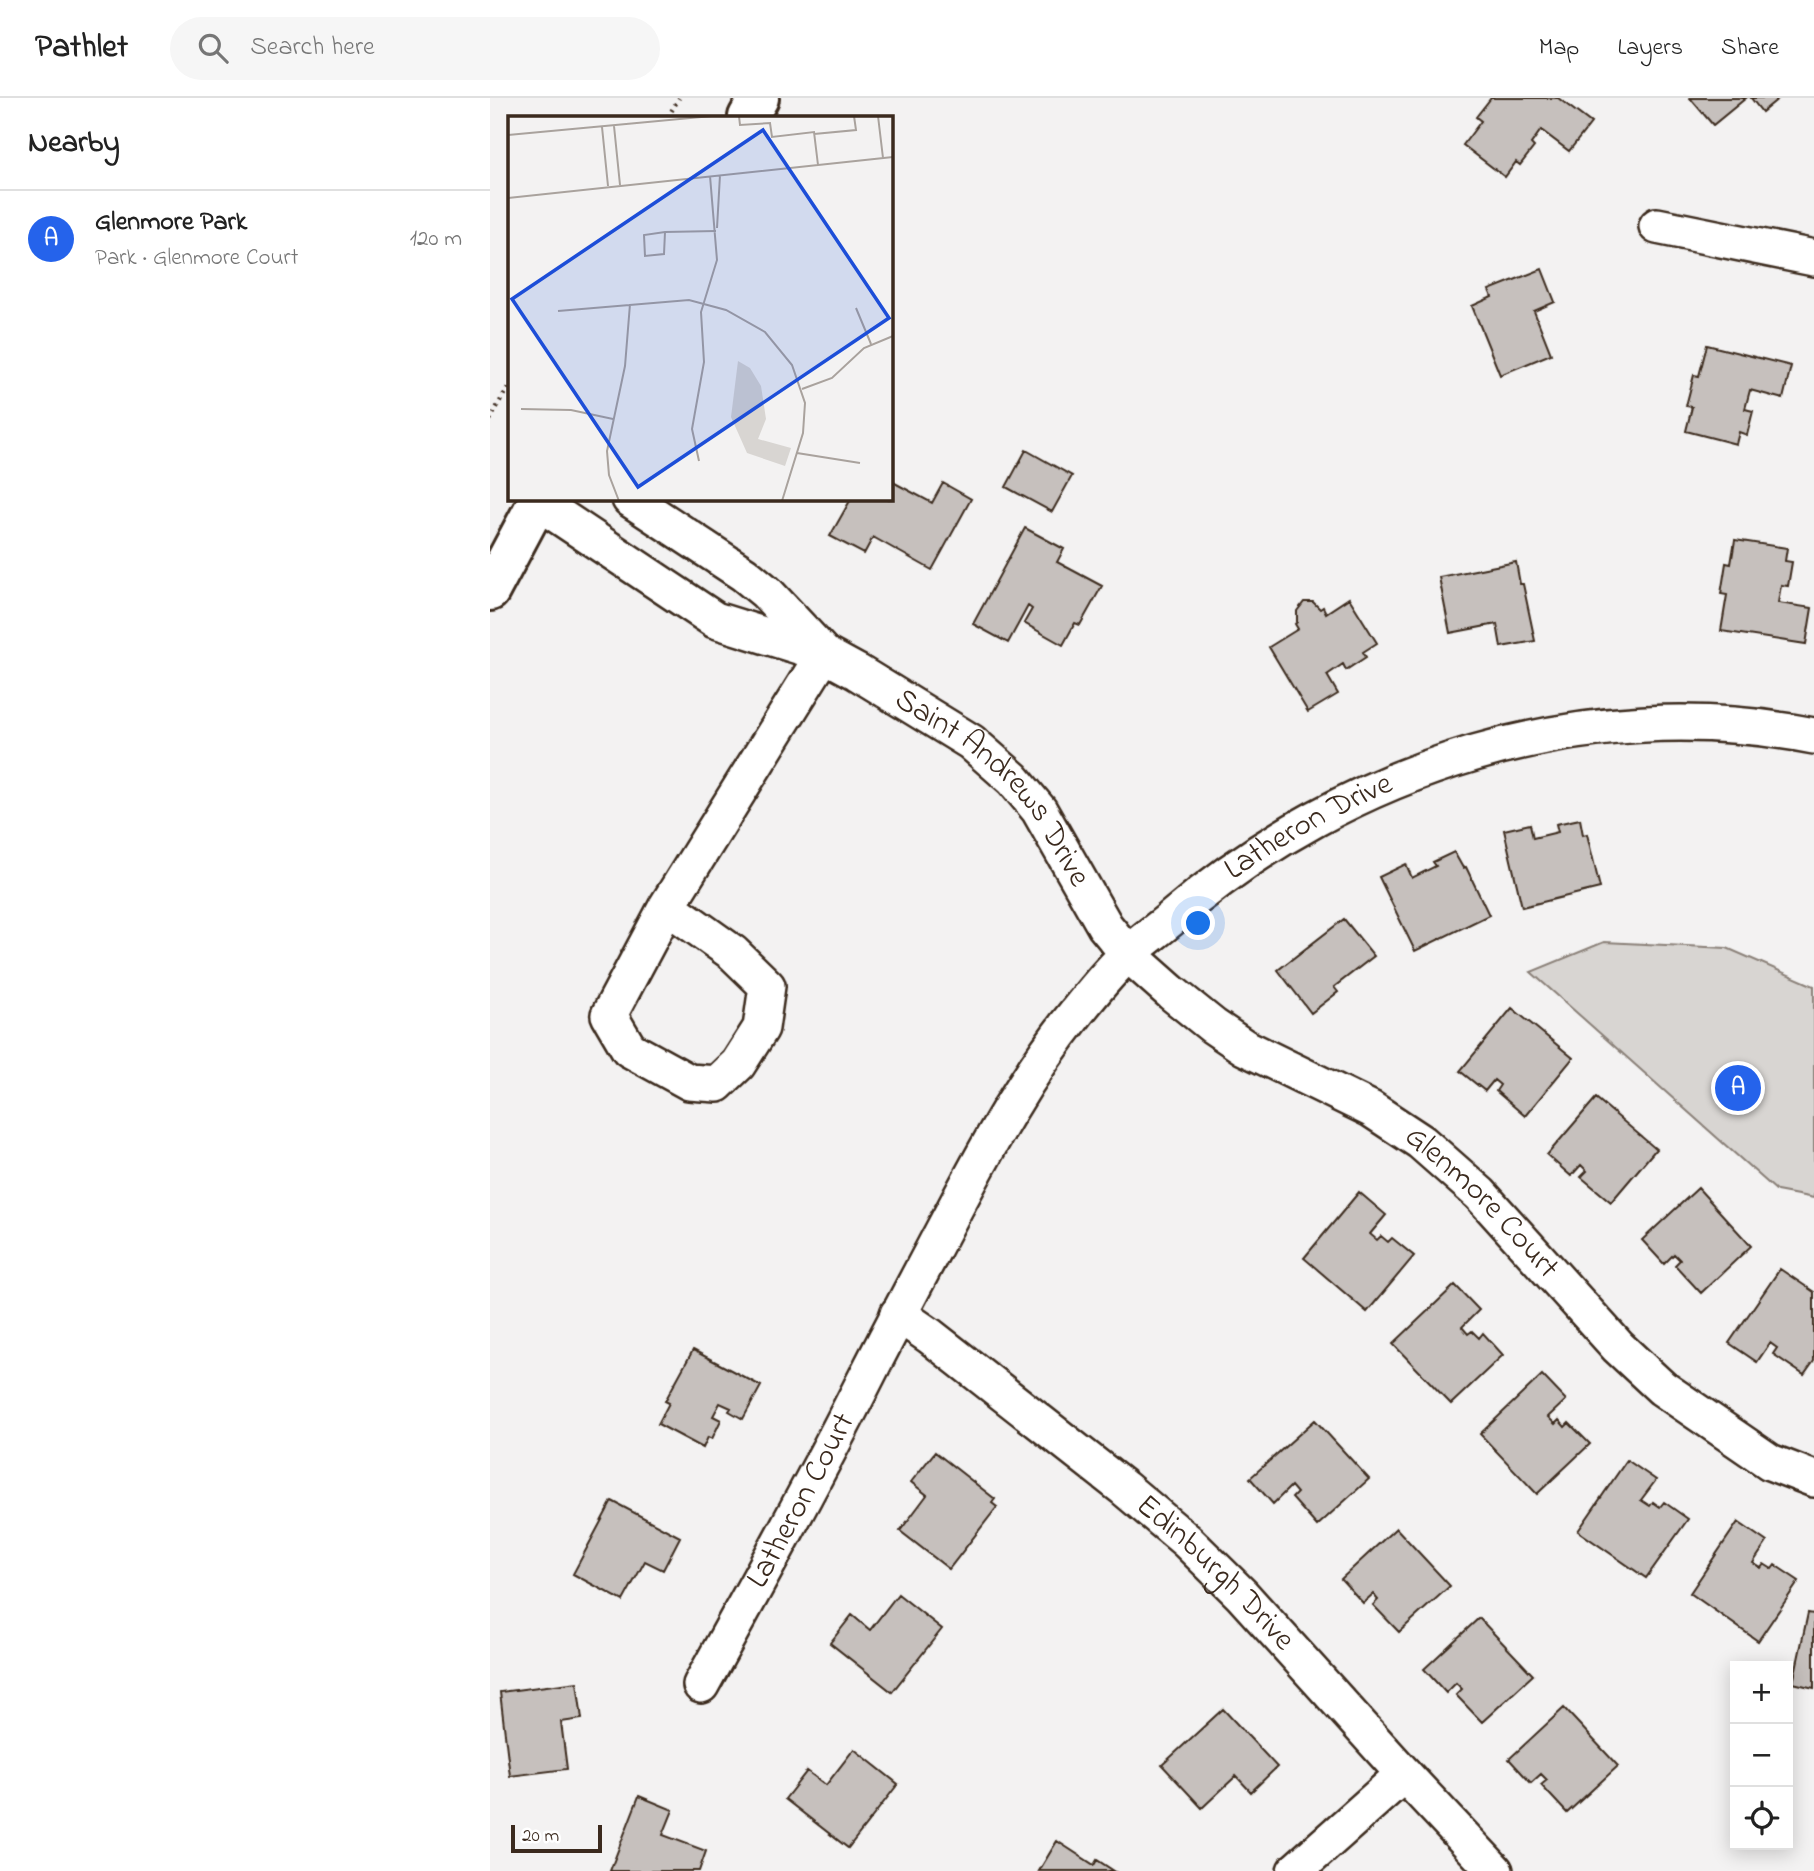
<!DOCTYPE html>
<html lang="en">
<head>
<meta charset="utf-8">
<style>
  body { margin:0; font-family:"Indie Flower",sans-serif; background:#f6f6f6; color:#222 }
  .controls { position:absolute; right:21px; bottom:21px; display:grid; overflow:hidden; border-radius:0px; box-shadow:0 4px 18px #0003 }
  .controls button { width:63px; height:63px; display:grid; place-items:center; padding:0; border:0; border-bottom:2px solid #e0e0e0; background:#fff; color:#222; font:35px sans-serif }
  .scale { position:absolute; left:21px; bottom:18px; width:91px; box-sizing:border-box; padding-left:7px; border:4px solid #3b2a1e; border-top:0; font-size:19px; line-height:24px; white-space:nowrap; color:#3b2a1e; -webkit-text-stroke:5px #fff; paint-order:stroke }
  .you { position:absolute; left:709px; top:826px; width:24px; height:24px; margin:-18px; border:5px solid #fff; border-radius:50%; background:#1a73e8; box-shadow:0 0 0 10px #1a73e833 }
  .badge { display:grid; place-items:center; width:46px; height:46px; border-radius:50%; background:#2563eb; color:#fff; font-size:23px; font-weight:700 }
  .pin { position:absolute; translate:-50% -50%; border:4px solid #fff; box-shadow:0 2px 7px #0006 }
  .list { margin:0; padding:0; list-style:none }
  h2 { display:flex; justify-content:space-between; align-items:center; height:91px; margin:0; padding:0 28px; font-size:30px }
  h2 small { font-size:23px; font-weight:400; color:#767676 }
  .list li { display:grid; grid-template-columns:46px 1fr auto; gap:21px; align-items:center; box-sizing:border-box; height:98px; padding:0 28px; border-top:2px solid #e0e0e0 }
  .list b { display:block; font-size:26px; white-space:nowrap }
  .list p { margin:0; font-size:23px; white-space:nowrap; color:#767676 }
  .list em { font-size:23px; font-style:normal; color:#767676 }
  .icon { flex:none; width:38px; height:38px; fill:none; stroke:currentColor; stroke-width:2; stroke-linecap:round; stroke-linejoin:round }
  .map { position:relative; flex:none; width:1324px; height:1773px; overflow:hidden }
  header { display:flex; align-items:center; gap:42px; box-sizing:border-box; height:98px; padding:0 35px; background:#fff; border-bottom:2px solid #e0e0e0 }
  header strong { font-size:33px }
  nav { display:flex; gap:38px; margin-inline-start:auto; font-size:24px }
  .search { width:490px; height:63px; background:#f6f6f6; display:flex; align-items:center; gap:18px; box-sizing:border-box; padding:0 24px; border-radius:38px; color:#767676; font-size:26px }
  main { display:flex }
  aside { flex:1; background:#fff }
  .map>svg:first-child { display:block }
  .green { fill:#d8d5d2; stroke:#8a8078; stroke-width:2 }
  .building { fill:#c6c0bd; stroke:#3b2a1e; stroke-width:2 }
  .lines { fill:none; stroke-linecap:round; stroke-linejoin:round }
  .street-casing { stroke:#3b2a1e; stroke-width:40 }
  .secondary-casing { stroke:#3b2a1e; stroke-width:44 }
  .path { stroke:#3b2a1e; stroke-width:4.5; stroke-dasharray:2 5; stroke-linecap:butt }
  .street { stroke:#fff; stroke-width:35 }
  .secondary { stroke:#fff; stroke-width:38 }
  .labels { text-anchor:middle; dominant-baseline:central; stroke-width:5; stroke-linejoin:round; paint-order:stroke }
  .street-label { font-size:32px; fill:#3b2a1e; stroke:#fff }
  .inset-road { fill:none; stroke:#a9a29d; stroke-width:2 }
  .view { fill:#1d4ed8; fill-opacity:0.15; stroke:#1d4ed8; stroke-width:3.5 }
  .inset-edge { fill:none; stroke:#3b2a1e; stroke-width:3.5 }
</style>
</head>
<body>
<header>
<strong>Pathlet</strong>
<div class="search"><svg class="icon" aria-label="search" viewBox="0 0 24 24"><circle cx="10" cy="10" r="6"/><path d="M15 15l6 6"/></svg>Search here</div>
<nav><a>Map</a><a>Layers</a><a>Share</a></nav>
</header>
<main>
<aside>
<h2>Nearby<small></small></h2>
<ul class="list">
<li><span class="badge">A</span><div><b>Glenmore Park</b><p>Park · Glenmore Court</p></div><em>120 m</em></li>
</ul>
</aside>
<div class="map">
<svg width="1324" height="1773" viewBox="0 0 1324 1773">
  <rect width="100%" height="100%" fill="#f3f2f2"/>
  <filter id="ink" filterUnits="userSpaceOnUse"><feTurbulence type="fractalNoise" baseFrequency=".0143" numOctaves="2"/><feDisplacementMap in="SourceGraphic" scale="14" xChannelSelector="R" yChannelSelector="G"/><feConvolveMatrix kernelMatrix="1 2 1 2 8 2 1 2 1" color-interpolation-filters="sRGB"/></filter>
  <g filter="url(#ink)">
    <path class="green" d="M1114,844l123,6 87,38v212l-37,-7 -246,-219z"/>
    <path class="building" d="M1001,0h67l33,25 -22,28 -28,-21 -10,14 3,3 -14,18 -4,-3 -11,15 -42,-32 18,-24 -5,-4z
      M1200,0h56l-33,27z
      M1261,0h28l-17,14z
      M1052,171l13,33 -21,9 17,43 -51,21 -28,-69 20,-9 -3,-7z
      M1217,247l84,21 -8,33 -33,-9 -5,19 8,2 -6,24 -8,-3 -3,12 -50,-13 6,-24 -6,-1 8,-31 5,1z
      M536,352l46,26 -20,36 -46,-25z
      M401,383l41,22 11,-20 28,16 -39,71 -59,-33 -9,17 -34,-18 21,-37h40z
      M535,430l39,21 -7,13 45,24 -22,39 -5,-2 -12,22 -39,-22 8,-14 -4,-3 -20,37 -35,-19z
      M1245,442l52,8 -2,13 7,1 -4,24 -7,-1 -3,18 34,5 -6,36 -85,-13 6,-36 -6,-1 5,-31 5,1z
      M1026,464l4,22h3l12,57 -34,6 -4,-23 -47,9 -11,-56z
      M859,500l28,45 -14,9 3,5 -20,13 -3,-6 -16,11 11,19 -30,18 -39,-65 29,-18 -3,-5 2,-2v-11l7,-9h9l7,7 3,-2 3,6z
      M1090,721l3,16 4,-1 13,54 -78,19 -18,-77 26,-6 3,14 25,-6 -2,-8z
      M964,754l9,16 3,-1 23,48 -74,36 -36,-74 27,-13 6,14 24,-12 -3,-4z
      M854,821l30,37 -40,31 4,5 -27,21 -33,-43z
      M1022,910l61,50 -48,58 -29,-25 4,-6 -6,-5 -9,11 -25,-20z
      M1106,1000l60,51 -45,53 -30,-25 6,-6 -6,-6 -10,11 -24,-21z
      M1208,1090l53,58 -50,47 -26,-28 5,-5 -6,-6 -10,10 -22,-24z
      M869,1094l27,23 -16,19 7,6 4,-4 7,6 4,-4 22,18 -47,56 -63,-54z
      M1290,1171l34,23v69l-10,14 -31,-21 4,-6 -7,-5 -13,19 -28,-19z
      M965,1187l24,25 -17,17 6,7 4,-3 7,7 4,-5 20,22 -52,49 -58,-60z
      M203,1252l68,36 -18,33 -14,-8 2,-3 -11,-5 -7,13 8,4 -9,19 -4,-2 -5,11 -45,-24 11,-21 -4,-2z
      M1052,1277l24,25 -18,17 7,7 4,-4 6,7 4,-4 21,21 -53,50 -57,-60z
      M825,1322l54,59 -52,47 -25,-28 5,-5 -6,-7 -18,18 -23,-26z
      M445,1354l60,47 -3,4 5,4 -48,62 -49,-38 27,-36 -16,-13z
      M1137,1362l29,20 -15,20 9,6 3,-4 7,5 4,-5 24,17 -42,59 -68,-47z
      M122,1403l68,36 -17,33 -18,-9 -22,40 -50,-27z
      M1248,1424l29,20 -14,21 8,5 3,-4 8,5 3,-4 24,16 -41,60 -68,-48z
      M906,1430l54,58 -51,46 -26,-27 5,-5 -5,-6 -10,9 -22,-24z
      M408,1496l44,35 -50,63 -62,-49 22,-28 18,15z
      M1318,1515l6,1v74l-21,-5z
      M989,1520l54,57 -51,47 -26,-27 6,-6 -6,-6 -10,10 -22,-24z
      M87,1584l5,37 -21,3 6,47 -57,7 -10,-84z
      M1074,1610l54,58 -51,47 -26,-28 6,-5 -6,-6 -10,9 -22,-24z
      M733,1611l54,58 -26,25 -15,-16 -34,32 -40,-43z
      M364,1651l44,35 -50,64 -63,-49 22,-28 19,14z
      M149,1698l34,14 -10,25 43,16 -7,20h-89z
      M567,1743l37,24 3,-5 17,11h-75z"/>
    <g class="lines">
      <defs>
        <g id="street">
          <path d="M1167,128l157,32"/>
          <path d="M140,401l114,75 22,18 58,62"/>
          <path id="s1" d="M48,404l177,118 109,34 33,18 114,70 42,37 26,31 66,116 23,28 44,39 41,33 31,21 127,62 50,33 59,52 138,153 44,41 108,74 44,17"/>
          <path d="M177,808l66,47 34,33 -6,42 -23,36 -21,20 -28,-2 -60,-33 -20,-34 58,-109 157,-252"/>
          <path id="s2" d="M408,1216l32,22 194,152 63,53 55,54 162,179 91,97"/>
          <path id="s3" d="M211,1587c57,-103 114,-206 167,-311 28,-55 57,-109 86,-164 36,-68 73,-136 122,-197 16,-20 34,-43 53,-60 14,-13 29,-23 44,-36 175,-150 412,-226 641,-181"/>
          <path d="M805,1773l109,-97"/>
        </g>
        <path id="secondary" d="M258,19l11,-19
          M0,493l49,-92"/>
      </defs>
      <use href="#street" class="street-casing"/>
      <use href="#secondary" class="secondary-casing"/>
      <path class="path" d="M178,19l11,-19
        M0,322l19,-35"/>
      <use href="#street" class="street"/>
      <use href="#secondary" class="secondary"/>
    </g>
  </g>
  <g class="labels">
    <g class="street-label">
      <text stroke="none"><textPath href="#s1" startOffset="546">Saint Andrews Drive</textPath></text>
      <text stroke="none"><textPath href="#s3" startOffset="1071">Latheron Drive</textPath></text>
      <text stroke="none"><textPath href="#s1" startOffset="1200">Glenmore Court</textPath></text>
      <text stroke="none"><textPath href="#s3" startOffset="210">Latheron Court</textPath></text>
      <text stroke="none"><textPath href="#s2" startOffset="410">Edinburgh Drive</textPath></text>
    </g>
  </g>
  <g transform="translate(18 18)">
    <rect width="385" height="385" fill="#f3f2f2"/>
    <path d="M230,245l12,7 11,18 5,33 -8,20 33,9 -6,18 -38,-13 -16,-36z" fill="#d8d5d2"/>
    <path class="inset-road" d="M231,0l1,9 30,-2 2,14 42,-5 4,33M370,0l5,42M106,10l6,59M94,11l6,59M306,18l42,-4 -2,-14M0,19l204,-19M0,82l385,-41M209,112l3,-53M157,116l-1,22 -19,2 -1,-21 21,-3 51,-1M348,192l15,36M50,195l131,-11 37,10 39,22 27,33 13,38 -2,30 -21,68M294,273l30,-11 32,-30 29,-12M13,293l50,1 42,9M289,337l63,10M191,345l-7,-32 12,-67 -3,-50 16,-52 -7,-84M111,385l-10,-26 -2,-24 18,-85 5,-62"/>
    <path class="view" d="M255,14l126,188 -251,169 -126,-188z"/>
    <rect width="385" height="385" class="inset-edge"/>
  </g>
</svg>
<div class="controls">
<button>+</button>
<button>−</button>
<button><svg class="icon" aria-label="locate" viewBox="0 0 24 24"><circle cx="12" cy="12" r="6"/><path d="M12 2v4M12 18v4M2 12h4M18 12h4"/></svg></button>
</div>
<div class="scale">20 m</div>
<div class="you"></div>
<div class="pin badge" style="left:1248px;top:990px">A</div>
</div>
</main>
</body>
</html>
